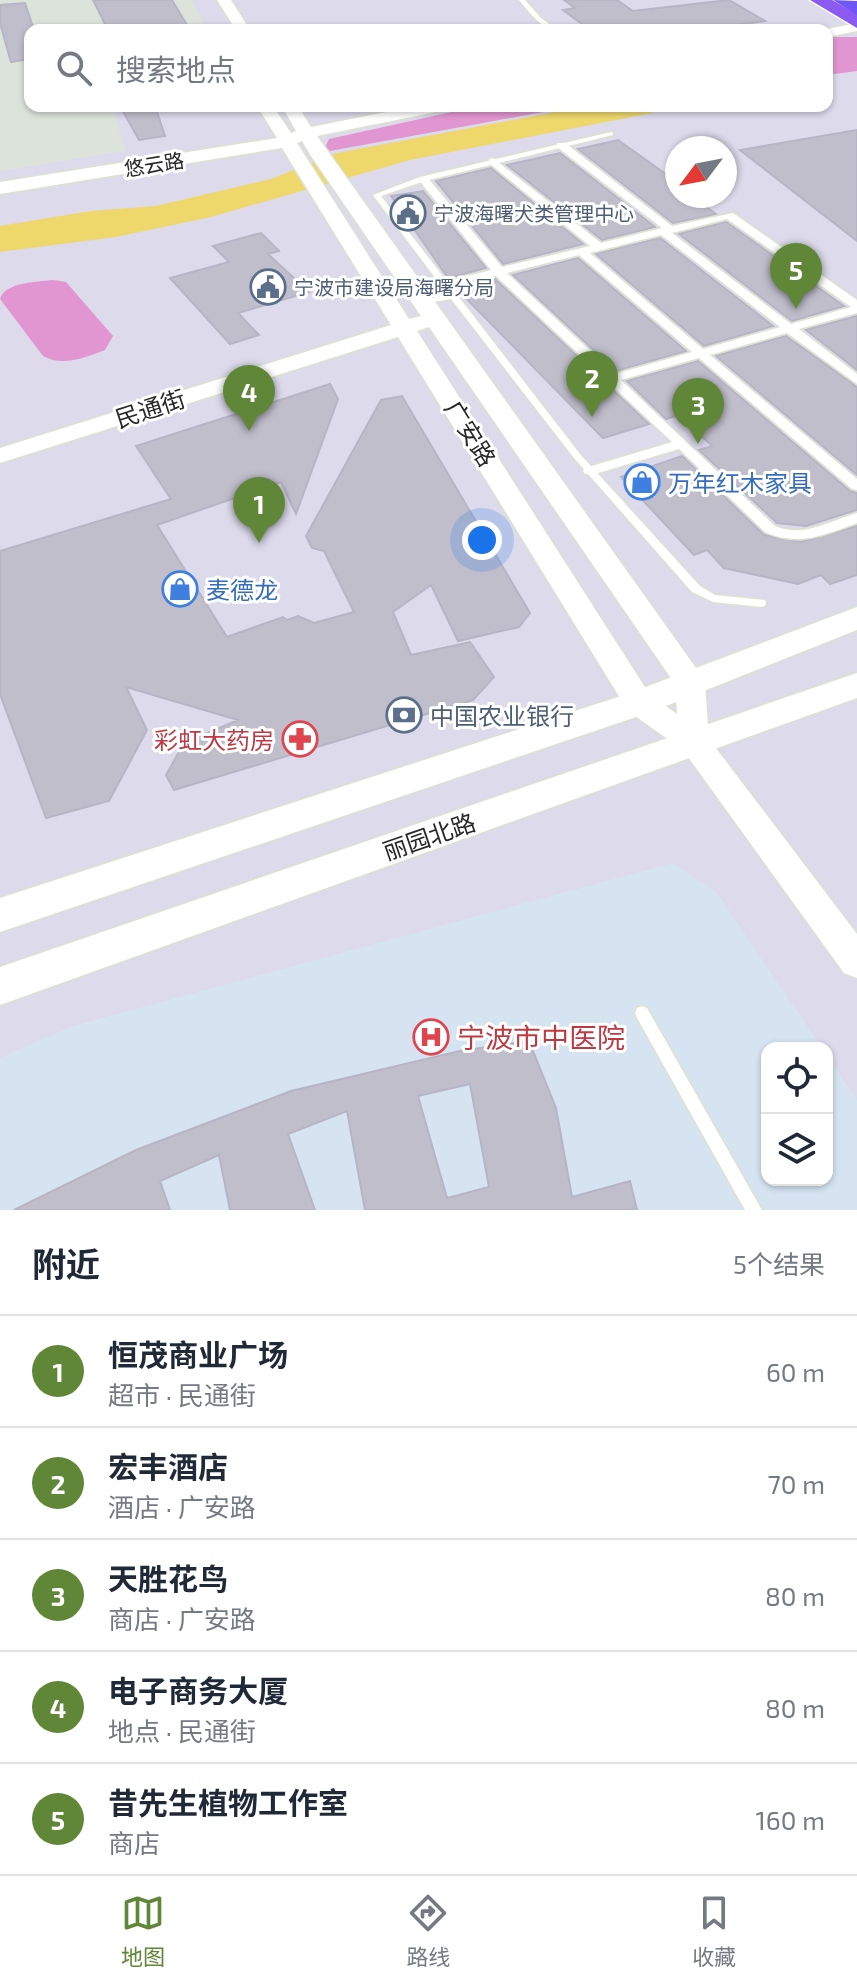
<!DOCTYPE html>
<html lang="zh">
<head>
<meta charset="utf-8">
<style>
  body { margin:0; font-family:"Exo 2","Noto Sans SC",sans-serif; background:#f2f2f3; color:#1f2937 }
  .controls { position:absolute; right:24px; bottom:24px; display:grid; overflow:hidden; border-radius:16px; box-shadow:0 2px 6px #0004 }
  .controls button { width:72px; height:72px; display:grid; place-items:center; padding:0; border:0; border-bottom:2px solid #e0e1e3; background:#fff; color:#1f2937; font:40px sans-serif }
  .compass { position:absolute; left:665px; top:136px; width:72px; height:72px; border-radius:50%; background:#fff; box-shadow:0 2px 6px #0004; rotate:238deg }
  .you { position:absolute; left:482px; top:540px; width:28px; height:28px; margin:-20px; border:6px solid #fff; border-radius:50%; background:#1a73e8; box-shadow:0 0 0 12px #1a73e833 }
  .badge { display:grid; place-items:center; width:52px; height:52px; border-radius:50%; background:#608737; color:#fff; font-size:26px; font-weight:700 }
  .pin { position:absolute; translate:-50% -66px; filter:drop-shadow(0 2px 4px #0008) }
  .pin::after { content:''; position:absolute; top:42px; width:28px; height:24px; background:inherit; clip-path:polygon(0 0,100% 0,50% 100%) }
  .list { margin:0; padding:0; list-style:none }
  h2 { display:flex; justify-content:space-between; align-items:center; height:104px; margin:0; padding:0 32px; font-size:34px }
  h2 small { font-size:26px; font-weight:400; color:#747a83 }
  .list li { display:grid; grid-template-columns:52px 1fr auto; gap:24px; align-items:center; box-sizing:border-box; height:112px; padding:0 32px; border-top:2px solid #e0e1e3 }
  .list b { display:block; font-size:30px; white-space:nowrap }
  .list p { margin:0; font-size:26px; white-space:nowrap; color:#747a83 }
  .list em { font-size:26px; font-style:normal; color:#747a83 }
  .icon { flex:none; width:44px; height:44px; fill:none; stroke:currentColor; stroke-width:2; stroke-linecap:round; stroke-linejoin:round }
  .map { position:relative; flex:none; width:857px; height:1210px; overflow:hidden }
  .search { position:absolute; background:#fff; box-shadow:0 2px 6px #0004; left:24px; right:24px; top:24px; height:88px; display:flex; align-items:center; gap:20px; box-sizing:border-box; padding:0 28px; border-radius:16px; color:#747a83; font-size:30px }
  .sheet { height:664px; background:#fff }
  nav { display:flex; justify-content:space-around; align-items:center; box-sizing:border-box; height:112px; border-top:2px solid #e0e1e3; background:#fff; font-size:22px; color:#747a83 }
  nav a { display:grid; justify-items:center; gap:4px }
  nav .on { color:#608737 }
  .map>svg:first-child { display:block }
  .industrial { fill:#dce3db }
  .medical { fill:#d6e4f2 }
  .green { fill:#e296d1 }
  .water { fill:#eed86c }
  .building { fill:#c1becc; stroke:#b7b4c6; stroke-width:2; fill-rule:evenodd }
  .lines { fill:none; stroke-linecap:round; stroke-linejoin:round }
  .service-casing { stroke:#dbe2cf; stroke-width:3 }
  .pedestrian-casing { stroke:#dbe2cf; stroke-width:3 }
  .tertiary-casing { stroke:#dbe2cf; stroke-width:3 }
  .secondary-casing { stroke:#dbe2cf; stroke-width:3 }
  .primary-casing { stroke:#fff; stroke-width:3 }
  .trunk-casing { stroke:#fff; stroke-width:3 }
  .service { fill:#fff; fill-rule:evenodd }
  .pedestrian { fill:#fff; fill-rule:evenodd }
  .tertiary { fill:#fff; fill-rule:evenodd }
  .secondary { fill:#fff; fill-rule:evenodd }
  .primary { fill:#8b5af0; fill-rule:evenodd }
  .trunk { fill:#6e56f7; fill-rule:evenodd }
  .labels { text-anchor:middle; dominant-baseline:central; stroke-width:6; stroke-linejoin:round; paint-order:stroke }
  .far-street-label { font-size:20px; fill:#282828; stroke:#fff }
  .far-service-label { font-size:20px; fill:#4e5e75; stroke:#fff; text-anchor:start }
  .street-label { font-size:24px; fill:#282828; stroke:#fff }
  .shop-label { font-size:24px; fill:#366cbe; stroke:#fff; text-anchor:start }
  .service-label { font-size:24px; fill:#4e5e75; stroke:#fff; text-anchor:start }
  .health-label { font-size:24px; fill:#be3a42; stroke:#fff; text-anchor:end }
  .near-health-label { font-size:28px; fill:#be3a42; stroke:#fff; text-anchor:start }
</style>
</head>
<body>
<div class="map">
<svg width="857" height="1210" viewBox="0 0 857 1210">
  <rect width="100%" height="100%" fill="#dcdaeb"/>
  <path class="industrial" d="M0,0h192l16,30h-178v76h82l14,45 -126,20z"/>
  <path class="medical" d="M673,863l44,30 105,155h-55v132h60v-124l30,44v110h-857v-152l73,-32z"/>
  <path class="green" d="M827,37h30v34l-30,4z
    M479,106h97l-246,45 -5,-4 4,-8z
    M53,280l13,2 47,54 -8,14c-21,8 -42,17 -62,6l-43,-57c5,-17 37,-17 53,-19z"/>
  <path class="water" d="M588,106h100l-278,54 -199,57 -95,20 -116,15v-26l91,-15 65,-5 115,-27 66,-26z"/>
  <path class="building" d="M93,0h79l18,30h-82z
    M564,0h53l16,11 96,-11 36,21 -31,4 8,5h-152l-27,-20 12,-2z
    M25,3l9,27h-4v29l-19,3 -11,-39v-18z
    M120,106h35l10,30 -26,4z
    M857,130v111l-117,-91z
    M618,140l59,42v14h14l25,18 -43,9 -95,-74z
    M560,153l95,74 -53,13 -95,-75z
    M491,168l92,76 -80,20 -67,-83z
    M423,191l63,77 -38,10 -57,-82z
    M726,222l118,84 -52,15 -113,-87z
    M261,233l18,18 -11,3 41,38 -71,21 21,22 -29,9 -60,-66 59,-16 -16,-16z
    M660,238l113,88 -69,20 -108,-92z
    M578,258l108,93 -70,20 -103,-96z
    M495,279l154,145 -46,14 -148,-151z
    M857,316v54l-51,-40z
    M786,336l71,51v88l-141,-119z
    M698,361l152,130 7,2v17l-51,16 -29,-3 -78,-73 13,-4 -33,-31 -13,4 -39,-38z
    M330,384l8,15 -42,115 -15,-32 -124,43 70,112 56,-20 4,3 11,-4 16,7 40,-11 -30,-61 -12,-3 -6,-12 75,-136 21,-4 128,217 -11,14 -61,14 -27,-56 -38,27 18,43 59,-13 24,35 -21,23 -299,90 -8,-15 18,-32 54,-23 -112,-33 21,43 -38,71 -63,17 -46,-124v-143l171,-52 -35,-53z
    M682,456l82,79 37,7 56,-16v49l-27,9 -9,-9 -23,9 -74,-16 -17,-18 -13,5 -73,-78z
    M529,1041l27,67 16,89 58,-16 7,29h-272l-18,-99 -59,23 27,76h-85l-11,-55 -59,26 10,29h-156l122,-60 155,-59 169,-40zM470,1084l19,103 -42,11 -29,-102z"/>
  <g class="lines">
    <defs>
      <path id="service" d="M519,0h6l16,18 17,12c-17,-1 -29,-18 -39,-30z
        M611,132l2,1v2l-188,46 -44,15 199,258 120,132 15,9 50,5 1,3 -1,3 -4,1 -48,-5 -21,-10 -118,-134 -123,-159 -29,5v-4l26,-5 -75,-100 47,-18z
        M642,1006l5,2 115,202h-17l-108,-192 -2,-5 2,-5z"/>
      <path id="pedestrian" d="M557,143h8l107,83 61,-13 124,87v13l-58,16 58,45v10l-70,-51 -77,22 147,124v11l-5,-1 -153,-131 -78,22 154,146c30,12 54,-5 82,-13v10c-32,12 -59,24 -92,9l-86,-83 -84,25h-10l-2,-3 2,-3 87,-26 -176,-166 -56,11v-4l51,-13 -73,-91 9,-2 75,90 88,-21 -101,-83v-4l4,-1 108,85 61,-15 -105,-81zM727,219l124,88 -60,17 -119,-91zM661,235l119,92 -77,22 -113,-96zM579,255l113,97 -77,22 -108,-101z"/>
      <path id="tertiary" d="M217,0h14l19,30h-14z
        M857,23v8l-30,6v-7h-5z
        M257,106h16l18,27 5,-2 -14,-25h16l13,21 105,-21h33l-8,5 -124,25 384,539 4,8 4,56 148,195v44l-13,-5 -161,-223 -55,-39 -230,-374 -398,126v-15l391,-123 -109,-177 -282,46v-12l277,-44zM302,141l9,15 110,160 -12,3 -112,-176zM429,327l246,357 2,30 -27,-19 -233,-364z"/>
      <path id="secondary" d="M857,607v23l-206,82 -651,220v-34l627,-204z
        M857,673v25l-857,307v-38z"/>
      <path id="primary" d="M810,0h22l25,14v14z"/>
      <path id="trunk" d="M833,0l24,1v14z"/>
    </defs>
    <use href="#service" class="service-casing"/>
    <use href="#pedestrian" class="pedestrian-casing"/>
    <use href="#tertiary" class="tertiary-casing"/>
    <use href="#secondary" class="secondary-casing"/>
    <use href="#primary" class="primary-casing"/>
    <use href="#trunk" class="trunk-casing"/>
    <use href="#service" class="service"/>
    <use href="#pedestrian" class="pedestrian"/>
    <use href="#tertiary" class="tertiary"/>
    <use href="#secondary" class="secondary"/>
    <use href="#primary" class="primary"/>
    <use href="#trunk" class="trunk"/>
  </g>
  <defs>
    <symbol id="civic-ring" viewBox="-11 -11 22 22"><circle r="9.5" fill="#fff" stroke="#5c6f8a" stroke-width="1.5"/><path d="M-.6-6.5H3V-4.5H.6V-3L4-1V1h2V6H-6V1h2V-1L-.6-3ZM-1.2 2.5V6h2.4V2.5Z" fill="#5c6f8a"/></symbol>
    <symbol id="shop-ring" viewBox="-11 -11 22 22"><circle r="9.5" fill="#fff" stroke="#3f7fe0" stroke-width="1.5"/><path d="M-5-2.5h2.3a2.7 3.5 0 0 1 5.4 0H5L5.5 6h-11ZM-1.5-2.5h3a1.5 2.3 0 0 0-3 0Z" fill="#3f7fe0"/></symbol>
    <symbol id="bank-ring" viewBox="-11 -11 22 22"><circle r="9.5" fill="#fff" stroke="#5c6f8a" stroke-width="1.5"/><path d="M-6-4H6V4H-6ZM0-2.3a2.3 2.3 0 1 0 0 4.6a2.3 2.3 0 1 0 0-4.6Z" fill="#5c6f8a"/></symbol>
    <symbol id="pharmacy-ring" viewBox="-11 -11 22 22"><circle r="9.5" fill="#fff" stroke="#e0444e" stroke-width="1.5"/><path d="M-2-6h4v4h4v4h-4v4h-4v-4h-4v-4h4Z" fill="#e0444e"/></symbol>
    <symbol id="hospital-ring" viewBox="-11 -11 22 22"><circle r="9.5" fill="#fff" stroke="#e0444e" stroke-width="1.5"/><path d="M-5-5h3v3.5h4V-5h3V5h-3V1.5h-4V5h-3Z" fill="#e0444e"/></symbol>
  </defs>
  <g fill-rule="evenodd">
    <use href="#civic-ring" x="388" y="193" width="40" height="40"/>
    <use href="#civic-ring" x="248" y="267" width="40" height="40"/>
    <use href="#shop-ring" x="622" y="462" width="40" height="40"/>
    <use href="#shop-ring" x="160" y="569" width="40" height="40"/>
    <use href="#bank-ring" x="384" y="695" width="40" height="40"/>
    <use href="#pharmacy-ring" x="280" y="719" width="40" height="40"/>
    <use href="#hospital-ring" x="411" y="1017" width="40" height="40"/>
  </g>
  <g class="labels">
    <g class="far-street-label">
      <text transform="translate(154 164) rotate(-9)">悠云路</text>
    </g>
    <g class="far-service-label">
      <text x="434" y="213">宁波海曙犬类管理中心</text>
      <text x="294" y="287">宁波市建设局海曙分局</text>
    </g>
    <g class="street-label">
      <text transform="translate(150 408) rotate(-18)">民通街</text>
      <text transform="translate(471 433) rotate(58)">广安路</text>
      <text transform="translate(429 836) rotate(-19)">丽园北路</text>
    </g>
    <g class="shop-label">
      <text x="668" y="482">万年红木家具</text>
      <text x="206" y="589">麦德龙</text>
    </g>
    <g class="service-label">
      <text x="430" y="715">中国农业银行</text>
    </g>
    <g class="health-label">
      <text x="274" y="739">彩虹大药房</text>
    </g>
    <g class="near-health-label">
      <text x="457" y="1037">宁波市中医院</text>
    </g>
  </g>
</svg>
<div class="controls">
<button><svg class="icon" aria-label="locate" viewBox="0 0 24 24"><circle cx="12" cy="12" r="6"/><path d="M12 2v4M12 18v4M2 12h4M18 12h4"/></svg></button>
<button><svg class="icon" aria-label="layers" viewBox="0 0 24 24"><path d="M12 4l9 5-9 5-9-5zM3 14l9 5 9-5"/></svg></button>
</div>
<svg class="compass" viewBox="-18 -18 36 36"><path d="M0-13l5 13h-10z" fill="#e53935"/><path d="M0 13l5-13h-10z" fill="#747a83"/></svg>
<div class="you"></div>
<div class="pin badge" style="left:259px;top:543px">1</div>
<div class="pin badge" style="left:592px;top:417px">2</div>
<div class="pin badge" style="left:698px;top:444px">3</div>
<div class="pin badge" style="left:249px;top:431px">4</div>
<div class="pin badge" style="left:796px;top:309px">5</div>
<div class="search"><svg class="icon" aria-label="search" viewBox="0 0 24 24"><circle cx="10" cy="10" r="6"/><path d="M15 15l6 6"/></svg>搜索地点</div>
</div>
<section class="sheet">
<h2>附近<small>5个结果</small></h2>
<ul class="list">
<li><span class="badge">1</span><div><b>恒茂商业广场</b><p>超市 · 民通街</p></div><em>60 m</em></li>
<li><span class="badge">2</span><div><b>宏丰酒店</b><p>酒店 · 广安路</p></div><em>70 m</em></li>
<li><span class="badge">3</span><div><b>天胜花鸟</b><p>商店 · 广安路</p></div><em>80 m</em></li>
<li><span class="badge">4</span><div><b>电子商务大厦</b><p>地点 · 民通街</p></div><em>80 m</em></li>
<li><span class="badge">5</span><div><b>昔先生植物工作室</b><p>商店</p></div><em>160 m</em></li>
</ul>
</section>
<nav>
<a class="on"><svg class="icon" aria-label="map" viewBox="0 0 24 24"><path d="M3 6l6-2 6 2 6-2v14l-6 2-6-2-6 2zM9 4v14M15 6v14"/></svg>地图</a>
<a><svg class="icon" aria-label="directions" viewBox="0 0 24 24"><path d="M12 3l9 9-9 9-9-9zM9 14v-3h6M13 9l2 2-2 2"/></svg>路线</a>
<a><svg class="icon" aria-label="saved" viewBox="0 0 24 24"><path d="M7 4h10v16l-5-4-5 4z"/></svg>收藏</a>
</nav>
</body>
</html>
